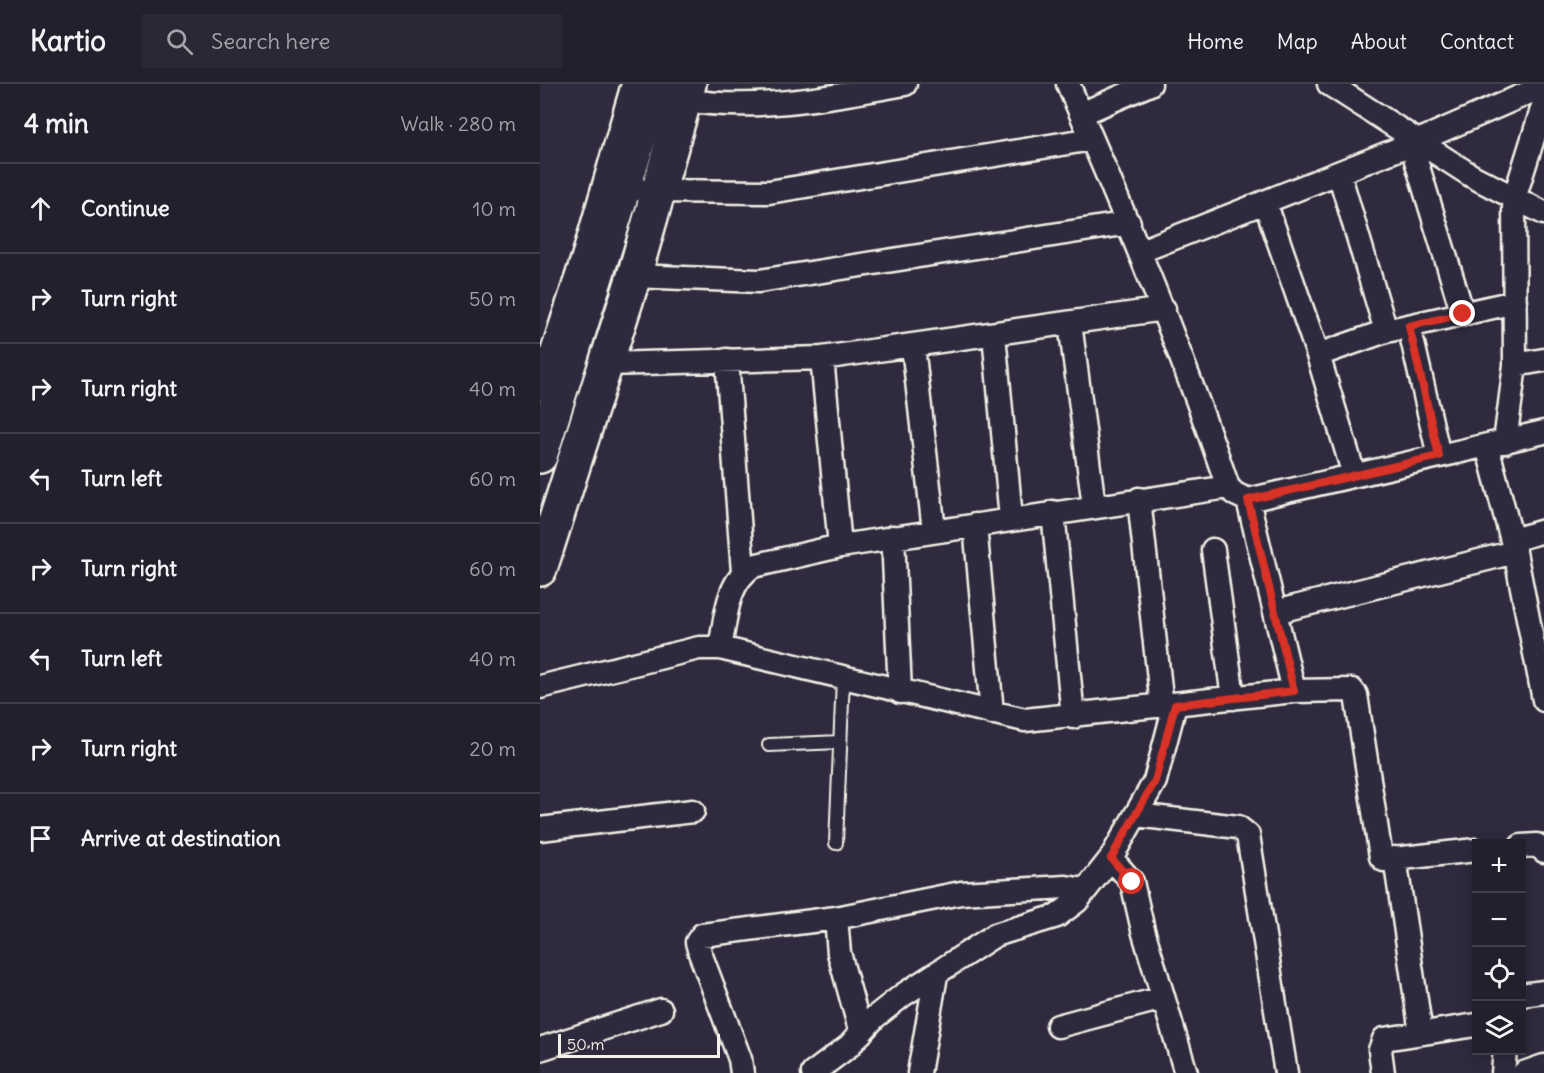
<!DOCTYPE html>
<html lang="en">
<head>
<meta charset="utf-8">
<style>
  body { margin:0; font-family:Delius,sans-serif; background:#2b2836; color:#f1f3f6 }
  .controls { position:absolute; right:18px; bottom:18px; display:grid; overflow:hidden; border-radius:0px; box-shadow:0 3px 15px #0003 }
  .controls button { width:54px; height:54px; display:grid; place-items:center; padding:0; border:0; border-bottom:2px solid #403e4a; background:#23202e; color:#f1f3f6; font:30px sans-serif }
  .scale { position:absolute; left:18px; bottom:15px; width:162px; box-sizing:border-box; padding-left:6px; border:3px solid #f4f1e8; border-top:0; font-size:16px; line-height:21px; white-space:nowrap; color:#f4f1e8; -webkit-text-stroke:4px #2f2a3d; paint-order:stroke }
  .stop { position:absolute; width:18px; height:18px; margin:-14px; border:4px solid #d93025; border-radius:50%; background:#fff }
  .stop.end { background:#d93025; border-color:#fff; box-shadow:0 2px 6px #0008 }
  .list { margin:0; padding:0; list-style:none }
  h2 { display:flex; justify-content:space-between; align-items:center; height:78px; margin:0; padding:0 24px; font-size:26px }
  h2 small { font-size:20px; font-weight:400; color:#a3a3aa }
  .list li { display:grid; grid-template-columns:39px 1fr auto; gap:18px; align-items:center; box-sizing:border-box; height:90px; padding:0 24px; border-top:2px solid #403e4a }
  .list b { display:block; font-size:22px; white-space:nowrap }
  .list em { font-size:20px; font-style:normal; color:#a3a3aa }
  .icon { flex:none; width:33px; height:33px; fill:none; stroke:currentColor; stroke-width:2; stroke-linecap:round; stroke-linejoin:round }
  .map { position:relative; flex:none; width:1004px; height:989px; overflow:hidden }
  header { display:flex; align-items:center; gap:36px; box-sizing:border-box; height:84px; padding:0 30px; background:#23202e; border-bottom:2px solid #403e4a }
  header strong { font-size:28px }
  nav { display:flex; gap:33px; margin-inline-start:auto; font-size:21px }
  .search { width:420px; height:54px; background:#2b2836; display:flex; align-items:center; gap:15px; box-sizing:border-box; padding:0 21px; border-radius:0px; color:#a3a3aa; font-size:22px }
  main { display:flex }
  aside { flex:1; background:#23202e }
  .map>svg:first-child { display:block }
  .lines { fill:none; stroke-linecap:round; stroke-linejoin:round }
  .service-casing { stroke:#f4f1e8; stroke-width:16 }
  .minor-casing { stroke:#f4f1e8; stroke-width:27 }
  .secondary-casing { stroke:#f4f1e8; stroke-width:38 }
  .service { stroke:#2f2a3d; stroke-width:12 }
  .minor { stroke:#2f2a3d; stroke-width:22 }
  .secondary { stroke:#2f2a3d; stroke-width:33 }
  .route { stroke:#d93025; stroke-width:8 }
</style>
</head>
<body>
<header>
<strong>Kartio</strong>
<div class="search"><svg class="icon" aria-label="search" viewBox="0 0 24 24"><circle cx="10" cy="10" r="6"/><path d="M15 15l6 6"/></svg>Search here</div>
<nav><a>Home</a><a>Map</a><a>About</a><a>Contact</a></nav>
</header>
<main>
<aside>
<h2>4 min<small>Walk · 280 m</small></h2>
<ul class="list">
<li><svg class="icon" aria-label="ahead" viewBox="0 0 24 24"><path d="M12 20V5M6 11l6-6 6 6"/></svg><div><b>Continue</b></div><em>10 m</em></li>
<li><svg class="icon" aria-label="right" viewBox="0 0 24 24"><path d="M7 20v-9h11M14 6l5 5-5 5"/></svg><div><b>Turn right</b></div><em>50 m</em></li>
<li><svg class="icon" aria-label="right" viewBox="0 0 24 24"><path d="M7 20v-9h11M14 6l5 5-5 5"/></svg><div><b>Turn right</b></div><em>40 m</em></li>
<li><svg class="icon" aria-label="left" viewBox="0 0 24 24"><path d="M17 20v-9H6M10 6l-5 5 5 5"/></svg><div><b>Turn left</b></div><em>60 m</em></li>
<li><svg class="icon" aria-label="right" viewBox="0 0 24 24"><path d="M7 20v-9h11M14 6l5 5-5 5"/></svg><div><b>Turn right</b></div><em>60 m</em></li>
<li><svg class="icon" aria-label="left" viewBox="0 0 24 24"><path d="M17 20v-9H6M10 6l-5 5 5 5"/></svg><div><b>Turn left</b></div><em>40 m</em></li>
<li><svg class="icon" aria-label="right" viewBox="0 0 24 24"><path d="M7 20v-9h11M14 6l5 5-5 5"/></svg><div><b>Turn right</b></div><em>20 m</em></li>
<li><svg class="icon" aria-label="arrive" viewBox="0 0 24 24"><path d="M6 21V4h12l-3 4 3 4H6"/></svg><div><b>Arrive at destination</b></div></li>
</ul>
</aside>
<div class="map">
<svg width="1004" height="989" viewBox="0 0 1004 989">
  <rect width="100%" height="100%" fill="#2f2a3d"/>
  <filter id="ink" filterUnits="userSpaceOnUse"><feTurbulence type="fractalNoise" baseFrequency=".0167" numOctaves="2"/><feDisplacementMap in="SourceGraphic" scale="12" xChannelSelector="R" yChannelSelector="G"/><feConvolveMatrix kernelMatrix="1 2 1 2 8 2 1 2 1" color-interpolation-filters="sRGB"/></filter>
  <g filter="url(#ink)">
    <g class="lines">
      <defs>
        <path id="service" d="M229,661l71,-3
          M296,759l7,-165"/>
        <path id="minor" d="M528,0c59,134 113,265 160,403l7,7 13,6 46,191
          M789,0l143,92 72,37
          M144,16c74,12 148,-3 221,-16
          M541,30l69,-30
          M871,60l52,170
          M799,89l47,158
          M104,107l125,1 323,-53
          M725,118l53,153 36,120
          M601,167l270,-107 133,-58
          M94,192l125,5 370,-58
          M530,239l24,183
          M869,242l30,130
          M454,250l17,185
          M373,262l21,185
          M778,271l68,-24 129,-29
          M282,274l18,188
          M187,276l16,212
          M66,280l216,-6 342,-49
          M975,281l29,-5
          M0,305l44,-135 49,-170
          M965,358l10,-77 -1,-166 30,-96
          M947,362l28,106 29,148
          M599,415l23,207
          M708,416l296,-68
          M513,428l20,205
          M435,441l17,188
          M353,453l7,155
          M972,456l32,-9
          M673,466l20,148
          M735,528l240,-60
          M180,564c6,-29 6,-65 33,-82l87,-20 388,-59
          M0,603l159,-39h21l305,72 269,-29 58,-1 4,5 25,162 3,3 92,-10
          M596,731l102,12 10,8 38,238
          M0,745l153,-18
          M981,762l16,-1 7,6
          M571,774l21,24 11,48 43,143
          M855,774l26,175
          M296,834l3,35 22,80
          M981,911l23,-3
          M518,942l105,-28
          M0,965l121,-39
          M202,989l-2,-14 -40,-106 -3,-11 5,-7 134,-17 125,-25 105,-6 19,3
          M273,989l36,-27 26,-29 28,-22 92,-60 62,-19 20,-15 34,-43 44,-77 20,-76
          M379,989l17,-98
          M843,989l-3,-23 4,-11 92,-14
          M963,989l2,-23
          M984,989l20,-7"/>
        <path id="secondary" d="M0,372l116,-372
          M0,485l94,-293 55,-192"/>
      </defs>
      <use href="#service" class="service-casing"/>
      <use href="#minor" class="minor-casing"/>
      <use href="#secondary" class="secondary-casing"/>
      <use href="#service" class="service"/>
      <use href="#minor" class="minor"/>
      <use href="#secondary" class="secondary"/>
    </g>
  </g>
  <g class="lines" filter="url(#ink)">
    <path class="route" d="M592,798l-21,-24 44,-77 20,-76 119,-14 -46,-191 191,-44 -30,-130 54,-12"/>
  </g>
</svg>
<div class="controls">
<button>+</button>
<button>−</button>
<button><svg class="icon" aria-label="locate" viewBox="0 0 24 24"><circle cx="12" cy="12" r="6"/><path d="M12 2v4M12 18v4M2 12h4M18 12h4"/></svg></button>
<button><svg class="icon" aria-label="layers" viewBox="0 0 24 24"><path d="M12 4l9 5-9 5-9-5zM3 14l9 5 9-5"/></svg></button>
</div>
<div class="scale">50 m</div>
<div class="stop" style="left:592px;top:798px"></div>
<div class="stop end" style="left:923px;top:230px"></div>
</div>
</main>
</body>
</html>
